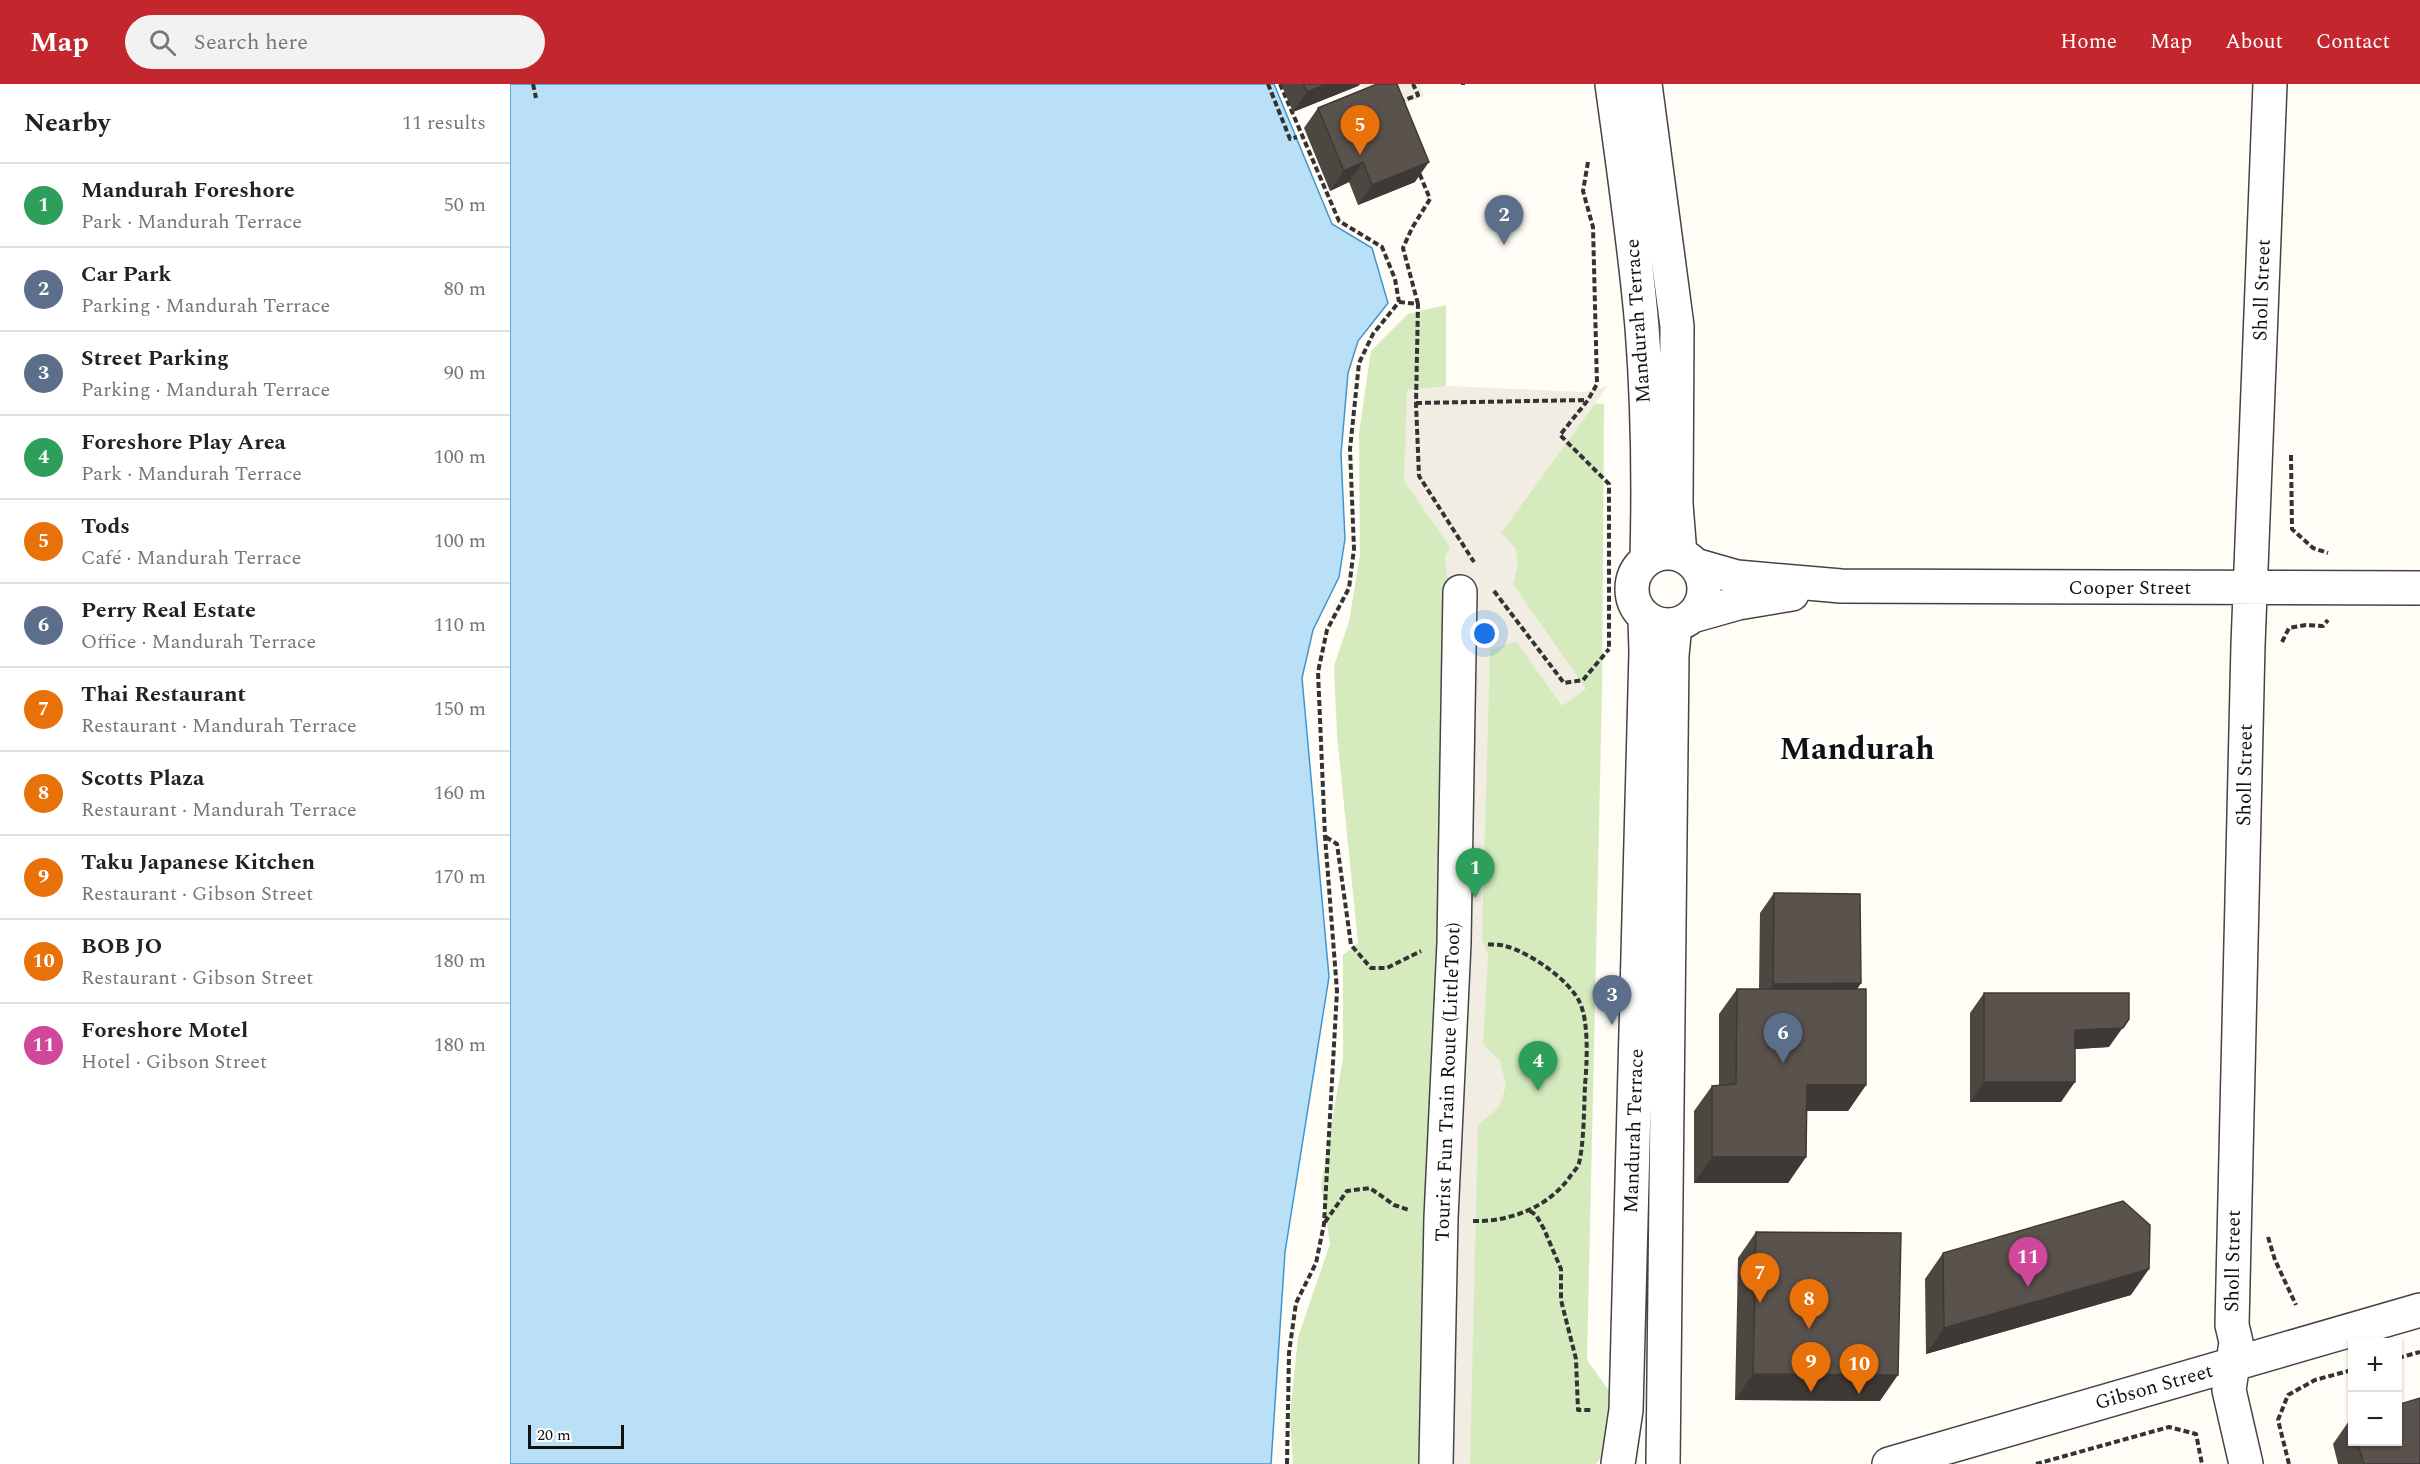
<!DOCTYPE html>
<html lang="en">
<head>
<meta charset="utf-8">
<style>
  body { margin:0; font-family:Spectral,serif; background:#f2f2f2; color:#222 }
  .controls { position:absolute; right:18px; bottom:18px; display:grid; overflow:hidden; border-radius:0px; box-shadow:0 2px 4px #0004 }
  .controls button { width:54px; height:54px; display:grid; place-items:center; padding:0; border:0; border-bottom:2px solid #e0e0e0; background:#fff; color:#222; font:30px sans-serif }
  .scale { position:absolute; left:18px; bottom:15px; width:96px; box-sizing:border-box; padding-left:6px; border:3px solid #111; border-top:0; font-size:16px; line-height:21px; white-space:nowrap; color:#111; -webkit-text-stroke:4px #fff; paint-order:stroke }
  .you { position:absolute; left:975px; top:550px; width:21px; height:21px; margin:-15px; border:4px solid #fff; border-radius:50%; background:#1a73e8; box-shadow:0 0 0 9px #1a73e833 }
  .badge { display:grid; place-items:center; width:39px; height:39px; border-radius:50%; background:#c4262e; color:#fff; font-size:20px; font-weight:700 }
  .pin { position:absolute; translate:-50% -50px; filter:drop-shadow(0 2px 3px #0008) }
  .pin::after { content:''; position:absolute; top:32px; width:21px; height:18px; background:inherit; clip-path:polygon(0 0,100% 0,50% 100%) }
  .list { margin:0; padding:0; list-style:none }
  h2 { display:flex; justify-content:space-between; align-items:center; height:78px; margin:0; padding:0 24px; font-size:26px }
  h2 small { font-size:20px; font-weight:400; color:#767676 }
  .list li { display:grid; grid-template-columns:39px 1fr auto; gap:18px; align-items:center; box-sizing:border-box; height:84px; padding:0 24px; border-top:2px solid #e0e0e0 }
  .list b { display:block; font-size:22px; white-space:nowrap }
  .list p { margin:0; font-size:20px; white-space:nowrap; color:#767676 }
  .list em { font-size:20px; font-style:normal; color:#767676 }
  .icon { flex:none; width:33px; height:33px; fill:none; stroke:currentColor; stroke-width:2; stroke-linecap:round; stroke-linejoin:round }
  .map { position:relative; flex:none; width:1910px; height:1380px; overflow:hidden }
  header { display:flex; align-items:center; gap:36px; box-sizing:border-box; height:84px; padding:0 30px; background:#c4262e; color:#fff }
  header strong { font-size:28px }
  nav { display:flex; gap:33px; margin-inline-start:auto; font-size:21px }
  .search { width:420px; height:54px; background:#f2f2f2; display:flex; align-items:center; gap:15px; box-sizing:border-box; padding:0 21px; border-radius:33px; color:#767676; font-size:22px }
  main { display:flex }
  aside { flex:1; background:#fff }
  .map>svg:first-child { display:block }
  .green { fill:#d5ebbd }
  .plaza { fill:#f1ede2 }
  .water { fill:#b9e0f7; stroke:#3f96cf; stroke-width:1.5 }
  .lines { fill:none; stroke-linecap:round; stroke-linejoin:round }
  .minor-casing { stroke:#444; stroke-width:36 }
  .path { stroke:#333; stroke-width:4; stroke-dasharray:6 3; stroke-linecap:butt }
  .minor { stroke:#fff; stroke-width:33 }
  .wall { fill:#4d4742 }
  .shaded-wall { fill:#3f3936 }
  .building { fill:#5a524d; stroke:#3f3936; stroke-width:1.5 }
  .labels { text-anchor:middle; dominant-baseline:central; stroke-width:6; stroke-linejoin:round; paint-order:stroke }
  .street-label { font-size:20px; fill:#111; stroke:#fff }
  .town-label { font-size:32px; font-weight:bold; fill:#111; stroke:#fff }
</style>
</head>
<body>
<header>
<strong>Map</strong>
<div class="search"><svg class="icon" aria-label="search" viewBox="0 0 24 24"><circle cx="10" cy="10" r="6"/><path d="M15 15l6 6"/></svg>Search here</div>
<nav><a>Home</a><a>Map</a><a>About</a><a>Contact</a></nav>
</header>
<main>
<aside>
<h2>Nearby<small>11 results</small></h2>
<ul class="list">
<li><span class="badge" style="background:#2e9e5b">1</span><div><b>Mandurah Foreshore</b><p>Park · Mandurah Terrace</p></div><em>50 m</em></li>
<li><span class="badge" style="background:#5c6f8a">2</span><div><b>Car Park</b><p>Parking · Mandurah Terrace</p></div><em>80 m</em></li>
<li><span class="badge" style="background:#5c6f8a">3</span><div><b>Street Parking</b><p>Parking · Mandurah Terrace</p></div><em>90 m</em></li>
<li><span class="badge" style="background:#2e9e5b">4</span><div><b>Foreshore Play Area</b><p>Park · Mandurah Terrace</p></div><em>100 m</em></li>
<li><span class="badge" style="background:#e8710a">5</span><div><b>Tods</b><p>Café · Mandurah Terrace</p></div><em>100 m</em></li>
<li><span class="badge" style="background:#5c6f8a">6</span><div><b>Perry Real Estate</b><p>Office · Mandurah Terrace</p></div><em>110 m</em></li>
<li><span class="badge" style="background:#e8710a">7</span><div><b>Thai Restaurant</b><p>Restaurant · Mandurah Terrace</p></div><em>150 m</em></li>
<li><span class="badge" style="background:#e8710a">8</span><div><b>Scotts Plaza</b><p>Restaurant · Mandurah Terrace</p></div><em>160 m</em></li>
<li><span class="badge" style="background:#e8710a">9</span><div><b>Taku Japanese Kitchen</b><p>Restaurant · Gibson Street</p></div><em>170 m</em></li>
<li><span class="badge" style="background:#e8710a">10</span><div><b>BOB JO</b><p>Restaurant · Gibson Street</p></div><em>180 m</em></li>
<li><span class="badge" style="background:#d1479c">11</span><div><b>Foreshore Motel</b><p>Hotel · Gibson Street</p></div><em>180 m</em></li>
</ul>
</aside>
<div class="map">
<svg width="1910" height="1380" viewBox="0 0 1910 1380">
  <rect width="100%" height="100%" fill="#fffdf5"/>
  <path class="green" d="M936,221v87l158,12 -2,287 -15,669 30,42 -12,50 -9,12h-303l-3,-48 8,-79 32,-93 -9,-59 22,-127v-103l15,-12 -21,-208 -3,-69 15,-44 11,-67 -1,-122 12,-82 37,-37z"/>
  <path class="plaza" d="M847,0h62l5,12 -38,16 -6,-15z
    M938,302l136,6 24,-6 -107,147 15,16 2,17 -5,18 73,105 -24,17 -46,-65 -26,9 -8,289 6,16 -5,89 17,17 6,25 -7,21 -21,18 -8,339h-23l6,-877 -7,-14 -1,-15 5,-11 -46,-66 3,-91z"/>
  <path class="water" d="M0,0h764l58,140 40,24 16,55 -30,38 -10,32 -7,81 4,85 -6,38 -26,53 -11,48 27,299 -44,275 -14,212h-761z"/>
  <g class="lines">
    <defs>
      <path id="minor" d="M1102,0c11,81 23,162 30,243 6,77 7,155 5,232
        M1135,0l32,242 -1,178 4,51
        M1122 505a36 36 0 1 1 72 0a36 36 0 1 1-72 0Z
        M1185,481l42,12 104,9 579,2
        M1182,532l46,-13 54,-9
        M926,1380l5,-246 13,-275 6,-351
        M1108,1380l8,-54 20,-758 -1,-34
        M1153,1380l9,-809 3,-30
        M1379,1380l531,-154
        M1736,1380l-17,-74 7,-48 -4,-17 16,-680 22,-561"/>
    </defs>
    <use href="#minor" class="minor-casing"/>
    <path class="path" d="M23,0l3,14
      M758,0l22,55 7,-2
      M770,0l59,137 43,26 13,32 4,23
      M953,0v1
      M889,18l19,-7 -5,-11
      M1078,78l-5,29 10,36 4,157 -9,16 -28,35 49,49v165
      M889,218l19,2 -2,99 3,73 55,86
      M908,220l-15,-56 9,-20 18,-29 -12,-29
      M906,319l171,-3
      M1781,371l1,74 21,19 15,5
      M984,507l70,92 19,-3 26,-31
      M1772,558l7,-14 17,-3 17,1 5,-6
      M816,753l11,7 14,101 20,23h16l34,-17
      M1020,1127l6,4 8,14 17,40v31l15,59 2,51h15
      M963,1137c36,1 74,-13 96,-43 3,-5 9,-10 10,-15 5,-20 5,-56 6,-78 2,-21 4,-63 -5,-82 -10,-23 -51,-51 -75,-57 -5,-2 -12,-1 -18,-2
      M815,1138l22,-31 23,-3 24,17 15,5
      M1758,1153l7,23 21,45
      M1888,1274l22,-6
      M777,1380l2,-111 7,-50 20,-40 8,-39 13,-233 -12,-155 -7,-164 9,-42 22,-42 5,-39 -4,-100 9,-86 14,-29 26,-32
      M1526,1380l133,-37 27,7 6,30
      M1779,1380l-11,-44 10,-25 27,-15 37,-10"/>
    <use href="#minor" class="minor"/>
  </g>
  <path class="wall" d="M771,0h79l-2,2 -65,26z
    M808,24l97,74 -57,23 -9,-23 -19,9 -26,-63z
    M1264,809l87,90 -4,6 9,96 -18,26h-41l-1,46 -18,26h-94v-72l18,-25 7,-1v-71l18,-25h22l1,-76z
    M1474,909l125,54 -34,2 -14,53h-91v-89z
    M1246,1148l124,169 -145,-1 3,-142z
    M1433,1169l188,42 -205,59 -1,-75z
    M1841,1334h1v24h45l23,22h-82l-5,-20z"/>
  <path class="shaded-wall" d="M817,0h33l-2,2 -65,26 14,-20z
    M853,78l-14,20 -19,9 14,-20z
    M919,78l-14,20 -57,23 14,-20z
    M1351,899l-13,20h-89l14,-19z
    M1619,935l-20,28 -48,3 14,-20z
    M1474,998h91l-14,20h-91z
    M1297,1001h59l-18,26h-59z
    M1202,1073h94l-18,26h-94z
    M1639,1185l-18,26 -205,59 18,-26z
    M1243,1290l145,1 -18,26 -145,-1z"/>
  <path class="building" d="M793,0h24l-20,8z
    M867,0h20l32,78 -57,23 -9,-23 -19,9 -26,-63z
    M1264,809l86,1 1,89 -88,1z
    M1227,905h129v96h-59l-1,72h-94v-71l24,-2z
    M1474,909h145v26l-6,9 -48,2v52h-91z
    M1613,1117l27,24 -1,44 -205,59 -1,-75z
    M1246,1148l145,1 -3,142 -145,-1z
    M1910,1314v66h-56l-7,-22h40v-37z"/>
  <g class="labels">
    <g class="street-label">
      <text transform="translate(1752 206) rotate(-88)">Sholl Street</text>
      <text transform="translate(1128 237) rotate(-94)">Mandurah Terrace</text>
      <text x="1620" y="504">Cooper Street</text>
      <text transform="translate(1735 691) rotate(-89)">Sholl Street</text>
      <text transform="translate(938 998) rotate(-88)">Tourist Fun Train Route (LittleToot)</text>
      <text transform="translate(1124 1047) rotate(-88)">Mandurah Terrace</text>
      <text transform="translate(1723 1177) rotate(-89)">Sholl Street</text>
      <text transform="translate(1644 1303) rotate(-16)">Gibson Street</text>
    </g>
    <g class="town-label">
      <text x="1347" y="665">Mandurah</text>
    </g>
  </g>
</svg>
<div class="controls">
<button>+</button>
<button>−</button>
</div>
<div class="scale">20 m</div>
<div class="you"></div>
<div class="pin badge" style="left:965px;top:814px;background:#2e9e5b">1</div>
<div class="pin badge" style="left:994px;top:161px;background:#5c6f8a">2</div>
<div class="pin badge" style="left:1102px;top:941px;background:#5c6f8a">3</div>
<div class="pin badge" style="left:1028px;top:1007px;background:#2e9e5b">4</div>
<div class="pin badge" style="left:850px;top:71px;background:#e8710a">5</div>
<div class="pin badge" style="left:1273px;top:979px;background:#5c6f8a">6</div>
<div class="pin badge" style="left:1250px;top:1219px;background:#e8710a">7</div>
<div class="pin badge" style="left:1299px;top:1245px;background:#e8710a">8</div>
<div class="pin badge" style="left:1301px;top:1308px;background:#e8710a">9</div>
<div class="pin badge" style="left:1349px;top:1310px;background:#e8710a">10</div>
<div class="pin badge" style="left:1518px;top:1203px;background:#d1479c">11</div>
</div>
</main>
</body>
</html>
